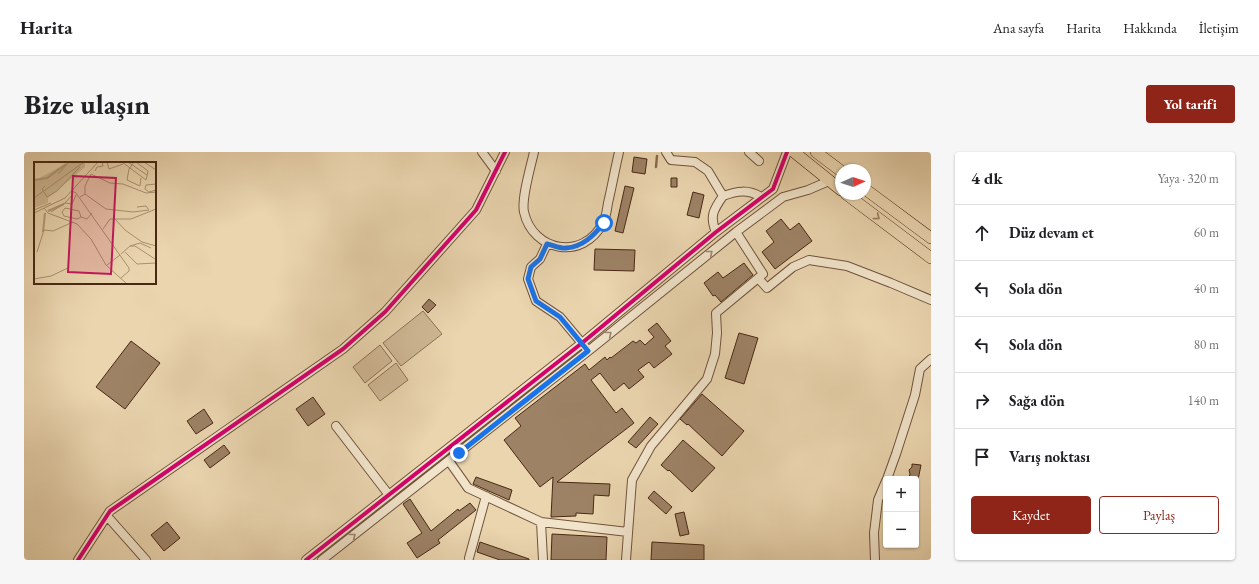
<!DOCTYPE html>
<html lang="tr">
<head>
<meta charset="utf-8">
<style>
  body { margin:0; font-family:"EB Garamond",serif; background:#f6f6f6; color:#202124 }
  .controls { position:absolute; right:12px; bottom:12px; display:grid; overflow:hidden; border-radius:4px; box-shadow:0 1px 3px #0004 }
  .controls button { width:36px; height:36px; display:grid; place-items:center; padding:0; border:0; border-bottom:1px solid #e0e0e0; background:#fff; color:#202124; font:20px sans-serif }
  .compass { position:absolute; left:811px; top:12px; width:36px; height:36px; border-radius:50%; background:#fff; box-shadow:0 1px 3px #0004; rotate:87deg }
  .stop { position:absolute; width:12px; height:12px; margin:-9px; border:3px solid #1a73e8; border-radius:50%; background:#fff }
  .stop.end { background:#1a73e8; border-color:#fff; box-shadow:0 1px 4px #0008 }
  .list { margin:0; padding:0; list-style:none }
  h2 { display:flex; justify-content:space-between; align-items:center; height:52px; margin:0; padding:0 16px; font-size:17px }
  h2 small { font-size:13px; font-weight:400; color:#757577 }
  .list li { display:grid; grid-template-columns:26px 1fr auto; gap:12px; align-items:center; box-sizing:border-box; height:56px; padding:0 16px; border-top:1px solid #e0e0e0 }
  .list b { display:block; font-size:15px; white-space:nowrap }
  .list em { font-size:13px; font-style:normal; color:#757577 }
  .actions { display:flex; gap:8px; padding:12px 16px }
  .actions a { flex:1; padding:9px 0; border:1px solid #8f2418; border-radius:4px; text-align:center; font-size:14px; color:#8f2418 }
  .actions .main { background:#8f2418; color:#fff }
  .icon { flex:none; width:22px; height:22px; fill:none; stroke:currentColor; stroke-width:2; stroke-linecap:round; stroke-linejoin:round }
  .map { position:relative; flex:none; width:907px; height:408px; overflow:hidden; border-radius:4px }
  header { display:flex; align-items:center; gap:24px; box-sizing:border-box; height:56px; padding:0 20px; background:#fff; border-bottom:1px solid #e0e0e0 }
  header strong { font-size:19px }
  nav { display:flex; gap:22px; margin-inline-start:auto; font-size:14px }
  .intro { display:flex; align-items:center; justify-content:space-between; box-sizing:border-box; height:96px; padding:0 24px }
  h1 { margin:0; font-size:28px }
  .button { padding:10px 18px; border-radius:4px; background:#8f2418; color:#fff; font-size:14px; font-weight:700 }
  main { display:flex; gap:24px; padding:0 24px }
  aside { flex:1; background:#fff; border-radius:4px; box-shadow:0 1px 3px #0004 }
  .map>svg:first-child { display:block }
  .grass { fill:#cfb895; stroke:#8c7055 }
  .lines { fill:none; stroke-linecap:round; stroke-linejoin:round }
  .stream { stroke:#896c52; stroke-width:2.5 }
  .building { fill:#9d8265; stroke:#492815 }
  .minor-casing { stroke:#71533c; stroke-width:10 }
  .major-casing { stroke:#492815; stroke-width:12 }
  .minor { stroke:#f1e4cb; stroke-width:8 }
  .major { stroke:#ead5af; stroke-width:11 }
  .cycleway-casing { stroke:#f1e4cb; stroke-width:6 }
  .cycleway { stroke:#d6006c; stroke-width:4 }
  .oneway { stroke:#9a7e62 }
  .oneway2 { stroke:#9d8670 }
  .route { stroke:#1a73e8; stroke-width:5 }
  .inset-river { fill:none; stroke:#b39a7b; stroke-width:2 }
  .inset-road { fill:none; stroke:#aa9071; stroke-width:1 }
  .view { fill:#c2185b; fill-opacity:0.15; stroke:#c2185b; stroke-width:2 }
  .inset-edge { fill:none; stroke:#492815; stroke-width:2 }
</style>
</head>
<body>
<header>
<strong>Harita</strong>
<nav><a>Ana sayfa</a><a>Harita</a><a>Hakkında</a><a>İletişim</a></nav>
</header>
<div class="intro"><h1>Bize ulaşın</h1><a class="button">Yol tarifi</a></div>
<main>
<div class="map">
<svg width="907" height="408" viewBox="0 0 907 408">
  <rect width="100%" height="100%" fill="#ead5af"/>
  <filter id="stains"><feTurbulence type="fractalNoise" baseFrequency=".005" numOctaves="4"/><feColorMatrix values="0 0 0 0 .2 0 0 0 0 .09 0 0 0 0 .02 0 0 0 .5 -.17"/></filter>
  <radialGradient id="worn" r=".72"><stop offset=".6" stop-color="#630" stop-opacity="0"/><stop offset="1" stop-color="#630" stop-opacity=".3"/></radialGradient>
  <path class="grass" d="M399,159l19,23 -41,32 -18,-23z
    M356,193l12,16 -27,22 -12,-16z
    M372,211l12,17 -28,21 -12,-16z"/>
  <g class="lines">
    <path class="stream" d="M632,15l1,-11"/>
  </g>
  <path class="building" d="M610,5l13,2 -2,15 -13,-2z
    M647,26h6v9h-6z
    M601,34l9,2 -11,45 -8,-2z
    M669,40l11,3 -5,23 -12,-3z
    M757,67l9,11 9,-7 13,18 -37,28 -13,-17 12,-10 -8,-11z
    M571,97l40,1 -1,21 -40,-1z
    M720,111l9,12 -32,27 -6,-7 -2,1 -9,-13 14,-11 5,6z
    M405,147l7,6 -8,8 -6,-6z
    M633,171l14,18 -6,5 7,8 -18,14 -5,-6 -11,8 6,7 -15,12 -5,-6 -10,8 -14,-18 -9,7 25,33 6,-5 12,15 -77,59 53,2 -1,12 -15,-1 -1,19 -17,-1v3l-25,1 2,-40 -13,10 -36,-47 17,-14 -6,-8 70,-54 4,6 16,-13 2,3 3,-3 1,1 22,-17 3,2 4,-3 5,5 9,-8 -6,-7z
    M715,181l19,5 -14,46 -19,-6z
    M107,189l29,22 -35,46 -29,-22z
    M678,242l42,37 -22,25 -34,-32 -1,1 -7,-6z
    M289,245l12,17 -17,12 -12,-17z
    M180,257l9,14 -17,11 -9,-13z
    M626,265l8,7 -22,24 -8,-6z
    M659,288l32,28 -23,24 -23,-22 -1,1 -7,-6z
    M200,293l6,8 -20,15 -6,-8z
    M888,312l9,1 -3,15 -9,-2 1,-4 -1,-4 3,-3z
    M452,325l36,13 -3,10 -36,-16z
    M630,339l18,16 -6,7 -18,-16z
    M386,347l21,32 27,-22 1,2 11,-8 6,7 -38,30 2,3 -23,15 -10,-15 15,-10 -19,-29z
    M660,360l5,22 -9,2 -5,-22z
    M143,370l13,16 -16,13 -13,-16z
    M528,382l55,3 -1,23h-55z
    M456,390l49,17v1h-29l-23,-8z
    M628,390l52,3v15h-53z"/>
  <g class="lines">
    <defs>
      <path id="minor" d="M458,0l14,19
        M510,0c-3,14 -13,47 -10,60 9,40 59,49 79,11 3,-5 4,-14 5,-20 4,-17 7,-34 11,-51
        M642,0l5,8 24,2 13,9 15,25c14,-5 25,-7 38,1
        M725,0l10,9
        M692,80c-7,-16 -2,-23 7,-36
        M523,92l-7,15 -9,8 -3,12 8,22 24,16 26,31
        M734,126l9,10 26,-21 16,-7 38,6 44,17 40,17
        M312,274l53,69
        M425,309l19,27 73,34 2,38
        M863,327l9,-25 19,-59 5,-26 11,-10
        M83,364l39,44
        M517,370l87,10
        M445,406l17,-62
        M54,408l32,-49 233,-162 42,-37 91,-102 29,-58
        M282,408l276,-217 134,-111 57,-43 14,-37
        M298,408l270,-212 144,-116 47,-35 25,-7 21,-9
        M602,408l6,-80 19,-34 56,-67 8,-25 2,-21 -1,-20 47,-39 -27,-42
        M851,408l-1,-27 4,-33 8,-19"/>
      <path id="major" d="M770,0l47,38
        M792,0l25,19
        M841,37l66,49
        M822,42l85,64"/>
    </defs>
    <use href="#minor" class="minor-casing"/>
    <use href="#major" class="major-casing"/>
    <use href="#minor" class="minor"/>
    <use href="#major" class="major"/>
    <defs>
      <path id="cycleway" d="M54,408l32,-49 233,-162 42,-37 91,-102 29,-58
        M282,408l276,-217 134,-111 57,-43 14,-37"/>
    </defs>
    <use href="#cycleway" class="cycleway-casing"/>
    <use href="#cycleway" class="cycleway"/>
  </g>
  <defs><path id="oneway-chevron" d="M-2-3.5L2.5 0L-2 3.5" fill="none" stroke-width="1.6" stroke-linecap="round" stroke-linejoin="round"/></defs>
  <use class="oneway" href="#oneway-chevron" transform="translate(853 65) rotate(37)"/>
  <g class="oneway2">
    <use href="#oneway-chevron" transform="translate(686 101) rotate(-39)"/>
    <use href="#oneway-chevron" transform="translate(585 182) rotate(-39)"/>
    <use href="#oneway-chevron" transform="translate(329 384) rotate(-38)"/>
  </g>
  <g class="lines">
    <path class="route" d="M435,301l129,-102 -28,-34 -24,-16 -8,-22 3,-12 9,-8 7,-15c6,1 13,5 19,4 17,-1 28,-13 38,-25"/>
  </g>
  <g transform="translate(10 10)">
    <rect width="122" height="122" fill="#ead5af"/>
    <path d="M35,0h16v5l-37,31v5l-14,5v-27z" fill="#cfb895"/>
    <path class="inset-river" d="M0,18l13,-2 19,-14M14,49l16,-7M9,70l2,-19"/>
    <path class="inset-road" d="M73,0l2,7 14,-5M88,0l24,18 2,-9 -12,-9M94,0l19,13M100,0l-5,7 -2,11 13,6 1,-8M110,0l12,8M61,9l2,-4 6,-1 -1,-4M24,12l11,-12M122,22l-10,1 -1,4 4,3 7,-2M11,24l-3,3 5,8 10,-6 23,-24M38,29l4,2 53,75v3l-8,7M39,32l-8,9 7,1 4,-9M51,33v-9l6,-12 19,9 13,1 23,9 10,-1M46,35l5,-3 21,15 27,3 16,-2M0,36l50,-36M103,45l9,-1 3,4M10,46l4,5 29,11 14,15 15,26 21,19M31,46l14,3 2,6 -4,2 -13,-3 -2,-4zM0,48l17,-7M17,50l14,-9M0,51l31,-15 33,-36M47,55l6,2 5,-6M81,57l10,11 17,12 14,4M69,67l7,-10h21l25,-10M96,84l10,-3 11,5M3,90l7,-22 9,1 20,-9M91,90l12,12 19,-1M87,92l9,-8h5l20,13M73,103l13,-10M0,117l17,-3 17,-8"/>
    <path class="view" d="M39,14l43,2 -5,96 -43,-2z"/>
    <rect width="122" height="122" class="inset-edge"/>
  </g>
  <rect width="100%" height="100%" filter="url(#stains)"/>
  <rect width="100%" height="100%" fill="url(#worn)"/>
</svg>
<div class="controls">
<button>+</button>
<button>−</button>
</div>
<svg class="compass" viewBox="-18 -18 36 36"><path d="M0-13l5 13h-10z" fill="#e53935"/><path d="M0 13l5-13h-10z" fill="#757577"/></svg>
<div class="stop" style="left:580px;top:71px"></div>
<div class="stop end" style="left:435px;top:301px"></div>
</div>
<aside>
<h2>4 dk<small>Yaya · 320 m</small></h2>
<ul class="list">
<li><svg class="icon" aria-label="ahead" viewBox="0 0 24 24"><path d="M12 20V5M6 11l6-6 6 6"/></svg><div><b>Düz devam et</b></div><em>60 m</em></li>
<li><svg class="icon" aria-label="left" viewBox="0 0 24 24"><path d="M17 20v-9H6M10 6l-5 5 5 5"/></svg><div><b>Sola dön</b></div><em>40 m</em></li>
<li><svg class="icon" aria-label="left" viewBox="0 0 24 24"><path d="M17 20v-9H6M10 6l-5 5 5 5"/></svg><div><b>Sola dön</b></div><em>80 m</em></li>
<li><svg class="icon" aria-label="right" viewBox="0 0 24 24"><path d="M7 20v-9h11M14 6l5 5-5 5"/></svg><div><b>Sağa dön</b></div><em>140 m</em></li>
<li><svg class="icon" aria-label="arrive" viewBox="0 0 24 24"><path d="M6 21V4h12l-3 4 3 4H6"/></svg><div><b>Varış noktası</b></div></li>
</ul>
<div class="actions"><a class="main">Kaydet</a><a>Paylaş</a></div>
</aside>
</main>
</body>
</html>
